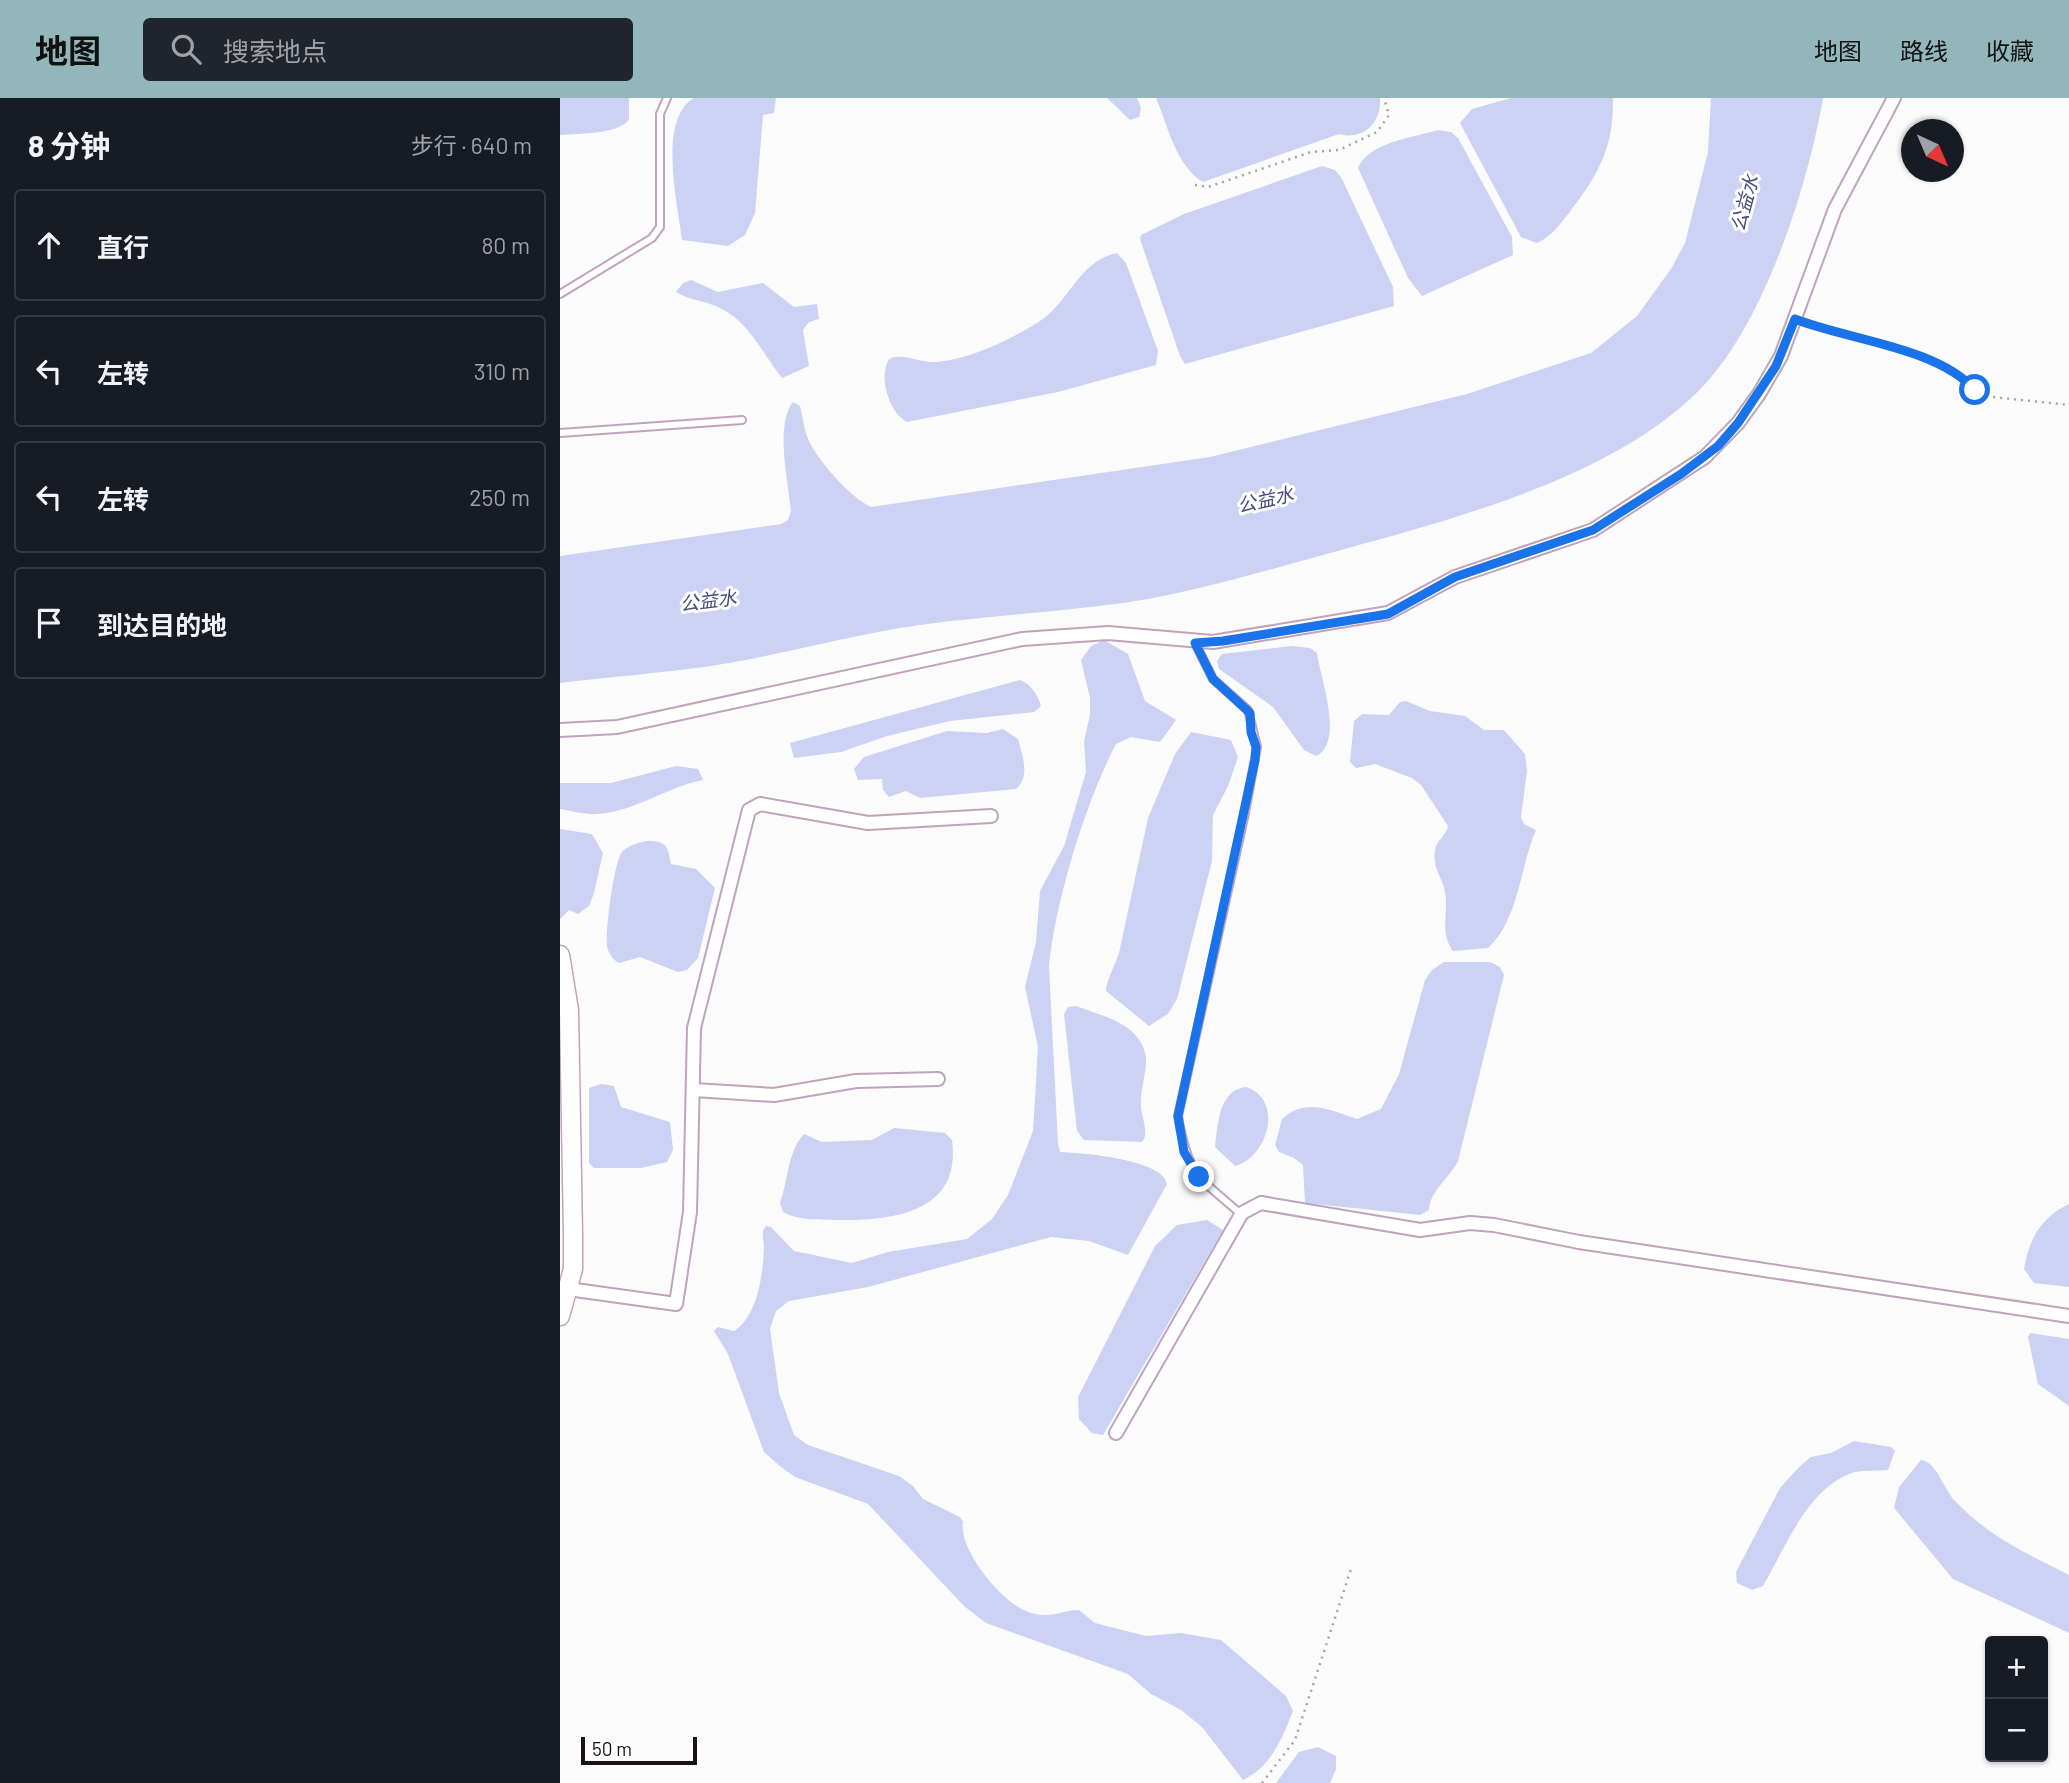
<!DOCTYPE html>
<html lang="zh">
<head>
<meta charset="utf-8">
<style>
  body { margin:0; font-family:Barlow,"Noto Sans SC",sans-serif; background:#20242c; color:#f1f3f6 }
  .controls { position:absolute; right:21px; bottom:21px; display:grid; overflow:hidden; border-radius:7px; box-shadow:0 2px 5px #0004 }
  .controls button { width:63px; height:63px; display:grid; place-items:center; padding:0; border:0; border-bottom:2px solid #363941; background:#171b24; color:#f1f3f6; font:35px sans-serif }
  .compass { position:absolute; left:1341px; top:21px; width:63px; height:63px; border-radius:50%; background:#171b24; box-shadow:0 2px 5px #0004; rotate:136deg }
  .scale { position:absolute; left:21px; bottom:18px; width:116px; box-sizing:border-box; padding-left:7px; border:4px solid #1a1019; border-top:0; font-size:19px; line-height:24px; white-space:nowrap; color:#1a1019; -webkit-text-stroke:5px #fff; paint-order:stroke }
  .stop { position:absolute; width:21px; height:21px; margin:-16px; border:5px solid #1a73e8; border-radius:50%; background:#fff }
  .stop.end { background:#1a73e8; border-color:#fff; box-shadow:0 2px 7px #0008 }
  .list { margin:0; padding:0; list-style:none }
  h2 { display:flex; justify-content:space-between; align-items:center; height:91px; margin:0; padding:0 28px; font-size:30px }
  h2 small { font-size:23px; font-weight:400; color:#9ea1a6 }
  .list li { display:grid; grid-template-columns:46px 1fr auto; gap:21px; align-items:center; box-sizing:border-box; height:112px; margin:0 14px 14px; padding:0 14px; border:2px solid #363941; border-radius:7px }
  .list b { display:block; font-size:26px; white-space:nowrap }
  .list em { font-size:23px; font-style:normal; color:#9ea1a6 }
  .icon { flex:none; width:38px; height:38px; fill:none; stroke:currentColor; stroke-width:2; stroke-linecap:round; stroke-linejoin:round }
  .map { position:relative; flex:none; width:1509px; height:1685px; overflow:hidden }
  header { display:flex; align-items:center; gap:42px; box-sizing:border-box; height:98px; padding:0 35px; background:#92b6b9; color:#111 }
  header strong { font-size:33px }
  nav { display:flex; gap:38px; margin-inline-start:auto; font-size:24px }
  .search { width:490px; height:63px; background:#20242c; display:flex; align-items:center; gap:18px; box-sizing:border-box; padding:0 24px; border-radius:7px; color:#9ea1a6; font-size:26px }
  main { display:flex }
  aside { flex:1; background:#171b24 }
  .map>svg:first-child { display:block }
  .water { fill:#ccd2f4 }
  .lines { fill:none; stroke-linecap:round; stroke-linejoin:round }
  .lane-casing { stroke:#c0a3bc; stroke-width:10 }
  .street-casing { stroke:#c0a3bc; stroke-width:16 }
  .secondary-casing { stroke:#c0a3bc; stroke-width:21 }
  .path { stroke:#a7a4a7; stroke-width:2.5; stroke-dasharray:2 5; stroke-linecap:butt }
  .lane { stroke:#fff; stroke-width:6 }
  .street { stroke:#fff; stroke-width:12 }
  .secondary { stroke:#fff; stroke-width:18 }
  .route { stroke:#1a73e8; stroke-width:9 }
  .labels { text-anchor:middle; dominant-baseline:central; stroke-width:6; stroke-linejoin:round; paint-order:stroke }
  .water-label { font-size:19px; font-style:italic; fill:#464b7a; stroke:#fff }
</style>
</head>
<body>
<header>
<strong>地图</strong>
<div class="search"><svg class="icon" aria-label="search" viewBox="0 0 24 24"><circle cx="10" cy="10" r="6"/><path d="M15 15l6 6"/></svg>搜索地点</div>
<nav><a>地图</a><a>路线</a><a>收藏</a></nav>
</header>
<main>
<aside>
<h2>8 分钟<small>步行 · 640 m</small></h2>
<ul class="list">
<li><svg class="icon" aria-label="ahead" viewBox="0 0 24 24"><path d="M12 20V5M6 11l6-6 6 6"/></svg><div><b>直行</b></div><em>80 m</em></li>
<li><svg class="icon" aria-label="left" viewBox="0 0 24 24"><path d="M17 20v-9H6M10 6l-5 5 5 5"/></svg><div><b>左转</b></div><em>310 m</em></li>
<li><svg class="icon" aria-label="left" viewBox="0 0 24 24"><path d="M17 20v-9H6M10 6l-5 5 5 5"/></svg><div><b>左转</b></div><em>250 m</em></li>
<li><svg class="icon" aria-label="arrive" viewBox="0 0 24 24"><path d="M6 21V4h12l-3 4 3 4H6"/></svg><div><b>到达目的地</b></div></li>
</ul>
</aside>
<div class="map">
<svg width="1509" height="1685" viewBox="0 0 1509 1685">
  <rect width="100%" height="100%" fill="#fbfbfb"/>
  <path class="water" d="M0,0h69v22c-13,15 -50,13 -69,15z
    M216,0l-2,15 -11,2 -8,98 -10,22 -17,11 -46,-6c-4,-35 -25,-121 12,-142z
    M547,0h30l4,10 -2,9 -9,3z
    M596,0h224c2,24 -16,43 -41,36l-136,48c-27,-16 -35,-56 -47,-84z
    M951,0h102c1,50 -15,77 -44,115 -9,11 -18,24 -32,30l-16,-6 -61,-114 12,-14z
    M1151,0h112c-15,87 -57,219 -117,285 -88,96 -261,138 -383,172 -66,18 -132,38 -200,48 -67,9 -136,13 -203,22 -70,10 -139,30 -209,41 -50,7 -101,11 -151,17v-127l221,-32 7,-4 3,-9c-3,-28 -16,-87 2,-109l7,4c3,11 4,23 8,33 9,21 43,59 63,68l339,-50 257,-63 124,-41 46,-37 34,-47 14,-26 23,-91z
    M878,32l13,2 7,6 54,99 1,18 -91,41 -14,-18 -50,-110c11,-26 54,-30 80,-38z
    M762,68l13,4 6,7 52,110 1,19 -209,58 -5,-8 -40,-117 1,-4 43,-21z
    M557,155l9,10 32,88 -2,14 -98,27 -151,30c-18,-10 -29,-45 -18,-63 12,-7 32,4 47,3 32,-2 74,-22 101,-39 32,-19 41,-62 80,-70z
    M131,182l27,12 45,-9 31,24 23,-3 2,15 -10,3 -6,8 6,36 -27,12c-19,-24 -34,-58 -64,-71 -13,-6 -29,-7 -42,-15l7,-9z
    M544,542l24,14 17,47 31,19 -16,22 -29,-5 -15,7c-30,57 -61,158 -67,222l9,178 2,8c23,1 102,7 107,32l-39,71 -39,-14 -38,-4 -183,50 -79,14 -13,10 -6,18 9,64 15,42 14,10 91,31 14,10 10,13 37,18 3,5c-5,28 41,84 68,91 22,6 31,-3 48,-3l16,13 51,13 35,-3 40,7 65,56 7,15c-11,27 -21,55 -50,69l-41,-53 -21,-17 -30,-16 -23,-20 -142,-51 -22,-17 -96,-102 -73,-27 -14,-10 -17,-15 -36,-98 -14,-23 4,-4 16,4c24,-15 29,-58 30,-84 0,-8 -4,-14 2,-21l5,1 23,24 58,12 36,-11 79,-13 25,-20 16,-24 25,-64 5,-84 -13,-60 11,-45 4,-51 24,-45 22,-74 -2,-31 6,-26v-17l-9,-38 10,-14z
    M732,548l18,2 7,5c3,24 28,89 -1,103l-12,-6 -31,-43 -54,-38 -2,-8 5,-7z
    M460,582c10,3 18,15 21,26l-7,6 -84,9 -63,15 -46,16 -47,6 -4,-15z
    M846,603l24,10 35,5 19,14h20l21,24 2,17 -6,46 3,7 12,6c-17,39 -16,87 -48,118l-35,3c-14,-19 -4,-38 -8,-59 -2,-14 -13,-23 -10,-42 1,-9 11,-14 13,-24l-27,-41 -9,-7 -37,-14 -19,4 -6,-6 4,-41 8,-7 27,1 11,-13z
    M443,631l15,10c4,16 13,37 -2,50l-96,9 -14,-7 -17,6 -6,-7 -1,-11 -24,1 -4,-11 10,-12 83,-26 40,2z
    M631,634l40,8 7,17 -10,29 -15,29 -1,46 -35,138 -9,15 -19,12 -43,-35c-1,-6 10,-29 13,-38l29,-135 27,-64z
    M116,668l22,3 5,11c-36,7 -67,31 -105,34 -12,1 -26,-3 -38,-5v-26h51z
    M0,731l32,5 11,19 -9,40 -5,13 -11,8 -9,-4 -9,9z
    M88,743c20,0 20,7 23,23l25,5 19,19 -17,70 -11,12 -9,2 -38,-15 -21,6c-7,-4 -11,-10 -12,-18 -2,-13 7,-84 15,-93 7,-7 17,-10 26,-11z
    M884,864h46l10,5 4,8 -46,186c-8,17 -28,29 -29,49l-9,5 -115,-12 -2,-38 -9,-7 -15,-6 -4,-7 7,-26c23,-22 49,-9 75,0l24,-10 18,-35 26,-94 7,-10z
    M516,908c27,10 66,18 70,52 1,12 -6,33 -5,48 0,11 9,27 1,36l-58,-2 -7,-9 -13,-117 4,-7z
    M41,986l13,2 7,21 49,15 3,28 -6,12 -26,6h-47l-5,-5v-75z
    M686,989c39,13 21,71 -11,79l-20,-19c3,-21 3,-57 31,-60z
    M334,1030l51,5 7,7c10,74 -62,81 -116,80 -19,-1 -36,1 -53,-8l-3,-9c8,-22 8,-53 24,-69l18,8 50,-2z
    M1509,1106v83l-35,-4 -10,-14c5,-30 17,-52 45,-65z
    M647,1122l16,10 -120,205 -11,-2 -13,-14 -1,-22 77,-151 22,-21z
    M1470,1235l39,6v67l-31,-22 -10,-47z
    M1294,1343l37,6 4,4 -7,19c-11,1 -23,0 -33,2 -47,14 -69,75 -92,114l-11,4 -15,-7 -1,-11 44,-84 20,-22 11,-9 20,-4z
    M1361,1362c16,2 23,30 34,41 36,37 69,51 114,74v58l-116,-54 -59,-71 5,-21z
    M758,1649l18,9v13l-6,14h-54l23,-31z"/>
  <g class="lines">
    <defs>
      <path id="lane" d="M0,196l92,-56 8,-11v-113l7,-16
        M0,335l182,-13
        M635,545l18,36 35,31 9,37 -13,71 -66,298c10,59 20,61 63,98"/>
      <path id="street" d="M0,632l57,-3 405,-88 86,-6 105,9 175,-29 67,-36 138,-47 112,-73 33,-34 21,-29 22,-38 54,-147 59,-111
        M134,992l80,5 82,-14 82,-2
        M8,1191l108,15 14,-92 4,-184 55,-218 11,-6 108,19 123,-7
        M556,1335l126,-220 19,-10 159,27 50,-7 24,2 85,17 490,74"/>
      <path id="secondary" d="M0,857l9,55 4,224v35l-13,47"/>
    </defs>
    <use href="#lane" class="lane-casing"/>
    <use href="#street" class="street-casing"/>
    <use href="#secondary" class="secondary-casing"/>
    <path class="path" d="M635,87l13,2 103,-35 28,-2 38,-18 12,-17 -5,-17
      M1247,226l73,20 72,25 32,27 85,9
      M702,1685l33,-43 57,-174"/>
    <use href="#lane" class="lane"/>
    <use href="#street" class="street"/>
    <use href="#secondary" class="secondary"/>
  </g>
  <g class="lines">
    <path class="route" d="M639,1079l-15,-25 -6,-36 77,-356 1,-13 -5,-15 -1,-19 -37,-34 -18,-36 28,-2 165,-27 67,-37 138,-47 88,-56 37,-28 20,-23 38,-57 19,-47c53,21 142,28 180,71"/>
  </g>
  <g class="labels">
    <g class="water-label">
      <text transform="translate(1184 105) rotate(-75)">公益水</text>
      <text transform="translate(705 401) rotate(-13)">公益水</text>
      <text transform="translate(148 502) rotate(-7)">公益水</text>
    </g>
  </g>
</svg>
<div class="controls">
<button>+</button>
<button>−</button>
</div>
<svg class="compass" viewBox="-18 -18 36 36"><path d="M0-13l5 13h-10z" fill="#e53935"/><path d="M0 13l5-13h-10z" fill="#9ea1a6"/></svg>
<div class="scale">50 m</div>
<div class="stop" style="left:1415px;top:292px"></div>
<div class="stop end" style="left:639px;top:1079px"></div>
</div>
</main>
</body>
</html>
